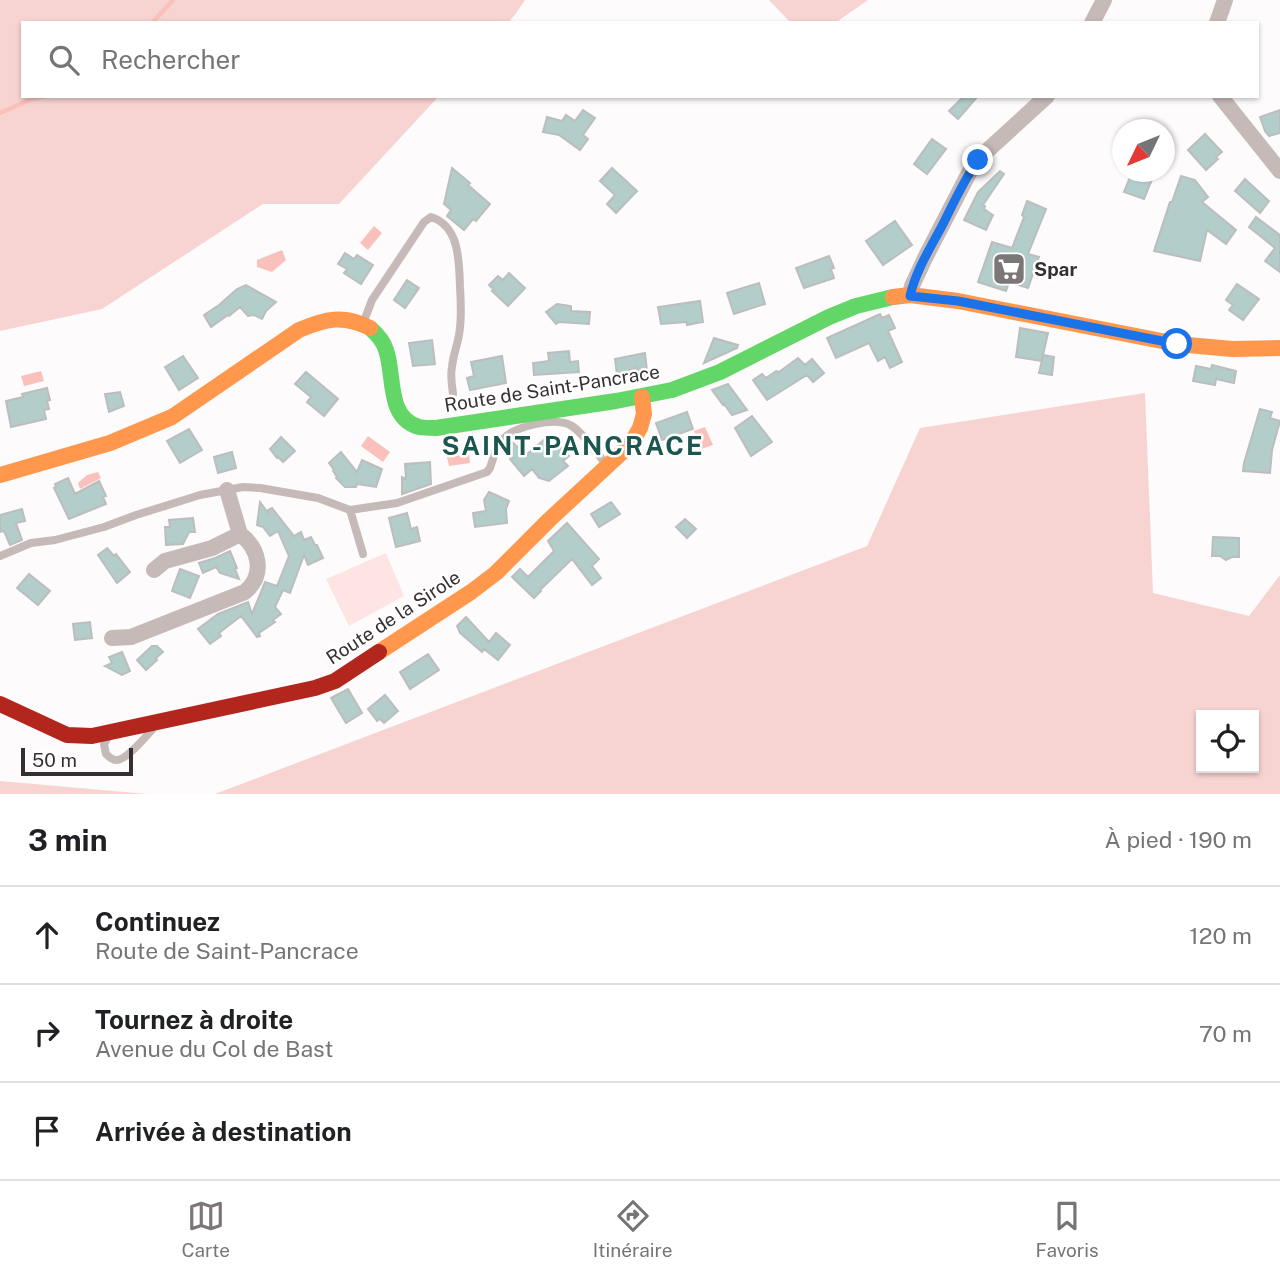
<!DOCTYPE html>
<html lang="fr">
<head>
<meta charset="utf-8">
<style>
  body { margin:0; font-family:"Public Sans",sans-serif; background:#f6f6f6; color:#202124 }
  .controls { position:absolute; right:21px; bottom:21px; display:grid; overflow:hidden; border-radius:0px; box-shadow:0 2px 5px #0004 }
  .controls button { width:63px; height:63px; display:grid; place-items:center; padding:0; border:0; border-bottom:2px solid #e0e0e0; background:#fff; color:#202124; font:35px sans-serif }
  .compass { position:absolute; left:1112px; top:119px; width:63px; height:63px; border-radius:50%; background:#fff; box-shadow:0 2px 5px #0004; rotate:227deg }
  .scale { position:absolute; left:21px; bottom:18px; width:112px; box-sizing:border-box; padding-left:7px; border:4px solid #362f2f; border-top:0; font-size:19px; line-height:24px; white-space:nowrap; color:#362f2f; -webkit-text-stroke:5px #fff; paint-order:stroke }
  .stop { position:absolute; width:21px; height:21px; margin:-16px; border:5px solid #1a73e8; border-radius:50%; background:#fff }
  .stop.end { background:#1a73e8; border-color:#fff; box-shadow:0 2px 7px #0008 }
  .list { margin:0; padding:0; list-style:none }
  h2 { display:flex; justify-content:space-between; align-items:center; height:91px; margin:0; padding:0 28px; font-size:30px }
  h2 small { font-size:23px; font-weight:400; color:#757577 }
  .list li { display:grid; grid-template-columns:46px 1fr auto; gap:21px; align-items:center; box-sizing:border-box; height:98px; padding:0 28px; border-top:2px solid #e0e0e0 }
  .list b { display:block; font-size:26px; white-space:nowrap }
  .list p { margin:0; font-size:23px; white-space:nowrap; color:#757577 }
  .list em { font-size:23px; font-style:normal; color:#757577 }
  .icon { flex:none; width:38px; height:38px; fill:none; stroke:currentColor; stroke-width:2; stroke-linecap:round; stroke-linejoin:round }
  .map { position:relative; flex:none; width:1280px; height:794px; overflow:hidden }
  .search { position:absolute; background:#fff; box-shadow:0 2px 5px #0004; left:21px; right:21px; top:21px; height:77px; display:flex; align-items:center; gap:18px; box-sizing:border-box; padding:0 24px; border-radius:0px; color:#757577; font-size:26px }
  .sheet { height:385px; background:#fff }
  nav { display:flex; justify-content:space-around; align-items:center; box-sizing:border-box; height:98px; border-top:2px solid #e0e0e0; background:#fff; font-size:19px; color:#757577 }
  nav a { display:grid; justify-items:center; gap:4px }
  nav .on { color:#7c7676 }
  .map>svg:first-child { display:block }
  .green { fill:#fee4e2 }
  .forest { fill:#f7d4d1; fill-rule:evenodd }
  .water { fill:#fac0bb }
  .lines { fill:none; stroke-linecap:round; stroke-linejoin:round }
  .stream { stroke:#fac0bb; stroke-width:4.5 }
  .building { fill:#b2cdca; stroke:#bcbebd; stroke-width:2 }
  .lane { stroke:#c6bab9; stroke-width:8 }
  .street { stroke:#c6bab9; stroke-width:16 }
  .fast { stroke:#63d668; stroke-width:16 }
  .slow { stroke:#ff974d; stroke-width:16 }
  .jam { stroke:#b3261e; stroke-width:16 }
  .route { stroke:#1a73e8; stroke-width:9 }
  .labels { text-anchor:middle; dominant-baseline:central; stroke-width:5; stroke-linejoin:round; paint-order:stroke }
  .poi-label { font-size:19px; font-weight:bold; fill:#362f2f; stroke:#fff; text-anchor:start }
  .street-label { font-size:19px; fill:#362f2f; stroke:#fff }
  .district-label { font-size:26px; font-weight:bold; letter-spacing:2px; fill:#1d564f; stroke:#fff }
</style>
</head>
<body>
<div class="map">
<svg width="1280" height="794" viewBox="0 0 1280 794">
  <rect width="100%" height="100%" fill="#fdfbfb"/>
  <path class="green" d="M386,553l18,43 -55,30 -23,-47z"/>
  <path class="forest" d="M0,0h525l-8,12 -9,11h-485v73h416l-100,108h-76l-161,105 -102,22z
    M769,0h99l-33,23h-44z
    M1145,393l8,200 96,23 31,-41v219h-1065l652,-248 53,-118zM1254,715v53h-53v-53z
    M0,781l147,13h-147z"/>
  <path class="water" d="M374,226l8,7 -14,17 -8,-7z
    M282,250l4,10 -14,12 -15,-5v-7z
    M41,371l3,10 -20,5 -3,-10z
    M705,427l8,18 -12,4 -7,-18z
    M368,436l22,16 -7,10 -22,-16z
    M469,454l1,9 -21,3 -2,-9z
    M98,472l3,6 -21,11 -2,-6 9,-8z"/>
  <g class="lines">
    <path class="stream" d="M152,23l21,-23
      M0,113l34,-15 12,-2"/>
  </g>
  <path class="building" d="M964,96h14l-20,23 -9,-8z
    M583,110l12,8 -12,17 5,4 -8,11 -21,-15 -16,-3 4,-15 15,4 4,-6 9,6z
    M1280,110v23l-11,3 -4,-5 -5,-14z
    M1205,134l17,18 -6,5 2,2 -12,11 -18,-20z
    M932,139l14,10 -19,25 -13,-10z
    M452,168l18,15 -2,2 22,19 -14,17 -3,-2 -9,11 -17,-14 4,-6 -7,-6z
    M612,168l25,23 -21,22 -9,-9 8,-9 -15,-14z
    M1000,171l4,3 -21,31 2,1 -1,3 9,6 -7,15 -22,-10 14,-28z
    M1132,172h23l-11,27 -20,-7z
    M1181,176l14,4 13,17 -6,5 34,28 -10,14 -19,-14 -7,31 -46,-10 16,-49h2z
    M1245,179l24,22 -9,12 -25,-22z
    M1027,201l19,8 -18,45 11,3 -11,31 -19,-6 -3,9 -28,-9 14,-40 20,6 12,-31 -2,-2z
    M1256,217l24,18v37l-15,-11 10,-13 -26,-21z
    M895,221l17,24 -29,20 -17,-24z
    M345,253l9,6 3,-4 16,10 -12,19 -17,-11 3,-4 -9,-5z
    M829,256l5,12 -3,1 3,9 -30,10 -8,-20z
    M509,273l16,15 -17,18 -16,-15 2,-1 -5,-5 9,-9 5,4z
    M407,280l12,8 -14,20 -11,-8z
    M759,283l6,21 -31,10 -7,-21z
    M1237,284l22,15 -16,21 -14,-10 4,-5 -7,-5z
    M246,285l30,17 -10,9 -4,8 -8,-4 -6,1 -8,-9 -11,9 -1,-1 -17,12 -7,-12 15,-10 18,-16z
    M700,301l3,21 -16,3v-3l-26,2 -3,-17z
    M557,304l14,2v5l19,1 -1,12 -30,-2 -3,2 -10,-12z
    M880,314l2,4 7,-3 6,13 -7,3 14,31 -12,6 -5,-11 -7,4 -9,-18 -33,15 -9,-20z
    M1020,328l28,5 -5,22 11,2 -2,18 -13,-2 4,-17 -2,5 -25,-4z
    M714,338l24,7 -1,3 -33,15z
    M432,340l3,24 -22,2 -4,-23z
    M569,351l1,11 8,-1 1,11 -45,3 -1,-12 16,-2 -1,-8z
    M645,353l3,27 -7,2 -4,-14 -7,2v3l-13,2 -2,-16z
    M183,356l15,22 -19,12 -14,-23z
    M502,356l4,27 -36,7 -3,-12 7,-2 -3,-14z
    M798,358l7,7 7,-6 12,14 -11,9 -6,-7 -40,25 -14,-20 9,-6 4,4 10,-7 3,1z
    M1212,365l24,6 -2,12 -18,-4 -1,6 -22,-4 3,-15 15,3z
    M306,372l32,27 -14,17 -17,-14 4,-5 -16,-13z
    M728,384l19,26 -15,5 -8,-11 -1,1 -11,-15z
    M47,388l3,12 -3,1 2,8 -5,1 2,9 -35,8 -5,-26 17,-4 -1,-3z
    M120,392l4,14 -15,6 -4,-18z
    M1260,409l12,3 -2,6 10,3 -8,29 -2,23 -27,-2 1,-8z
    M687,412l6,17 -31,11 -6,-17z
    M752,416l20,26 -21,14 -16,-28z
    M189,429l13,21 -22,13 -13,-22z
    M281,437l14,14 -12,11 -5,-5 -1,1 -7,-9z
    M545,439l9,10 5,-4 10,11 -6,5 5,5 -19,15 -10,-3 -7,-9 -8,7 -14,-17 2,-1 -8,-9 7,-8 15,14z
    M232,452l4,16 -18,5 -4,-16z
    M341,452l16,20 5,-12 20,9 -6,18 -19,-3 -1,3h-11l-9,-9 1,-1 -4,-6 1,-1 -5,-7z
    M430,462l1,22 -29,10v-17l4,2 -1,-15z
    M68,478l7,16 24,-13 7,15 -3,1 3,7 -37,15 -15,-31 2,-1 -1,-3z
    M489,492l20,9 -3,8 1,14 -32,4 -2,-14 13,-2 -2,-11z
    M260,502l8,11v-3l4,-2 22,28 7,-4 3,8 7,-3 4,8h2l6,13 -15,7 -4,-10 -14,38 -7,-3 -8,17 6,7 -8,6 2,2 -16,11 1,3 -3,1 -16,-21 -22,17 2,3 -11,8 -12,-15 20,-15 30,-12 4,12 13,-32 12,4 12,-30 -11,-25 -8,5 -7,-9 -6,-2z
    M611,502l9,12 -21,13 -8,-13z
    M22,509l3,12 -9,2 6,17 -12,5 -6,-14 -4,1v-17z
    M407,513l4,16 6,-2 3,14 -24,6 -7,-29z
    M193,518l2,14h-6l-6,12 -17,1 -1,-18h5l-1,-7z
    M685,519l11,10 -9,9 -11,-11z
    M567,523l32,36 -7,7 9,12 -9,7 -20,-26 -32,31 1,1 -7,7 -22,-21 8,-8 8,8 26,-26 -6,-10z
    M1213,537l26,1v19h-7l-6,3 -6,-4h-8z
    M107,548l7,8 2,-2 14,18 -13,11 -19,-28z
    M230,551l7,17 -2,1 4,10 -19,-6 -4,-6 -13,6 -4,-10 16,-5z
    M180,569l19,7 -9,22 -18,-7z
    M29,574l21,17 -12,14 -21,-17z
    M466,617l23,25 7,-9 14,12 -12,15 -14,-11 -2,3 -22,-19 -3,-7z
    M90,622l2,16 -17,2 -2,-16z
    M152,646h5l6,6 -7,6 1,2 -11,10 -9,-10z
    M122,652l8,19 -8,4 -17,-9 7,-3 -3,-6z
    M428,654l11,16 -29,19 -10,-17z
    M348,689l14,24 -16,10 -15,-25z
    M385,695l13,16 -14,12 -4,-4 -3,2 -9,-12z"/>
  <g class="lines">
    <path class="lane" d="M364,321l8,-21 52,-78 7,-5c29,9 28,45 29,70 1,16 2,32 -1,48 -2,11 -6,21 -7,32 -2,9 0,18 1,27
      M350,510l13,44
      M0,556l31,-13 24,-3 49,-13 32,-12 64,-20 27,-5 16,-3 17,1 58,10 32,12 47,-7 90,-31 3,-4c3,-9 6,-22 13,-29 12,-13 51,-22 67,-14 11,5 28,30 37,40
      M108,737l-4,7 2,10c3,3 6,6 10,6 10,1 29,-23 36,-30"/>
    <path class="street" d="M1092,23l12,-23
      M1217,23l8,-23
      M1220,96l60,75
      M910,295l2,-9 13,-28 44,-85 19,-23 59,-54
      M154,570l11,-9 47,-13 28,-14 -13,-44
      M112,638l19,-1 114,-45c20,-17 15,-43 -5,-58"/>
    <path class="fast" d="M370,328c7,6 13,12 16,22 9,25 0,68 33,77 5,1 12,1 17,1l180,-27 56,-11 48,-18 109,-55 27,-11 37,-9"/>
    <path class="slow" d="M893,297l17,-2 48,6 219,43 55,5 48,-1
      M0,475l110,-32 62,-26 127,-87c26,-11 44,-16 71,-2
      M379,652l92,-60 25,-19 53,-53 81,-75 10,-17 4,-14 -2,-17"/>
    <path class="jam" d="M0,704l67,31 25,1 223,-48 20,-7 44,-29"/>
  </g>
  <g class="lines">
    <path class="route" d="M978,160c-14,20 -24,42 -35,64 -12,23 -27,46 -33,72l48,5 219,43"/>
  </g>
  <defs>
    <symbol id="supermarket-square" viewBox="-11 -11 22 22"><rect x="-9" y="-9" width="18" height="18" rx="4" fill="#7c7676" stroke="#fff"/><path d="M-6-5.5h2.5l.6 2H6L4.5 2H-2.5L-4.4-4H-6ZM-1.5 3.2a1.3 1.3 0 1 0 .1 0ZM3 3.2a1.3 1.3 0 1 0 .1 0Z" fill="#fff"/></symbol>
  </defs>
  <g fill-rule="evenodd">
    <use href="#supermarket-square" x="990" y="250" width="38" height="38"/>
  </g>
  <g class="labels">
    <g class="poi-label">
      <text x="1034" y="269">Spar</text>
    </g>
    <g class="street-label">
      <text transform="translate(552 388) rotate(-9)">Route de Saint-Pancrace</text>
      <text transform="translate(393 617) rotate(-33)">Route de la Sirole</text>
    </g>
    <g class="district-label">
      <text x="573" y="445">SAINT-PANCRACE</text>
    </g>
  </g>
</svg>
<div class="controls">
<button><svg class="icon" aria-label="locate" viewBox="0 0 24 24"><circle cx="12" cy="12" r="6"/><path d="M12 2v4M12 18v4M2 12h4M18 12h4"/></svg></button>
</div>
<svg class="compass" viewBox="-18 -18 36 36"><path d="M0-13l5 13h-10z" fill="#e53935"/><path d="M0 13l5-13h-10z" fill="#757577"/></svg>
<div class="scale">50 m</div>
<div class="stop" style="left:1177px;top:344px"></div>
<div class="stop end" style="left:978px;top:160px"></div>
<div class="search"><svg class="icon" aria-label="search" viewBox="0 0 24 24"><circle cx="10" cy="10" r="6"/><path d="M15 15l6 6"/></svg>Rechercher</div>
</div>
<section class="sheet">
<h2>3 min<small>À pied · 190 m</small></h2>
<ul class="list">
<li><svg class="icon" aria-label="ahead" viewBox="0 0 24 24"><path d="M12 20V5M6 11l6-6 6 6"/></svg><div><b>Continuez</b><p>Route de Saint-Pancrace</p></div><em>120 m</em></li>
<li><svg class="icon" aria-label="right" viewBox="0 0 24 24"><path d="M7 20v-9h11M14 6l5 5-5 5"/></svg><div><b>Tournez à droite</b><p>Avenue du Col de Bast</p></div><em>70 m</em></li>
<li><svg class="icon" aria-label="arrive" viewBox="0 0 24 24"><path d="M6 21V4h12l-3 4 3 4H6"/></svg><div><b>Arrivée à destination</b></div></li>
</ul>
</section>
<nav>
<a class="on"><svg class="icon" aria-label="map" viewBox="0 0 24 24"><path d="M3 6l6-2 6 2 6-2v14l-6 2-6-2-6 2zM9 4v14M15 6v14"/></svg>Carte</a>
<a><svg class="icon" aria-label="directions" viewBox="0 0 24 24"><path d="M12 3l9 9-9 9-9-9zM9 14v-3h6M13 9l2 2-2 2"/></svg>Itinéraire</a>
<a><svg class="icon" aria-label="saved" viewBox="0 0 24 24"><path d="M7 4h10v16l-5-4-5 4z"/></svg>Favoris</a>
</nav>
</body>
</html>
